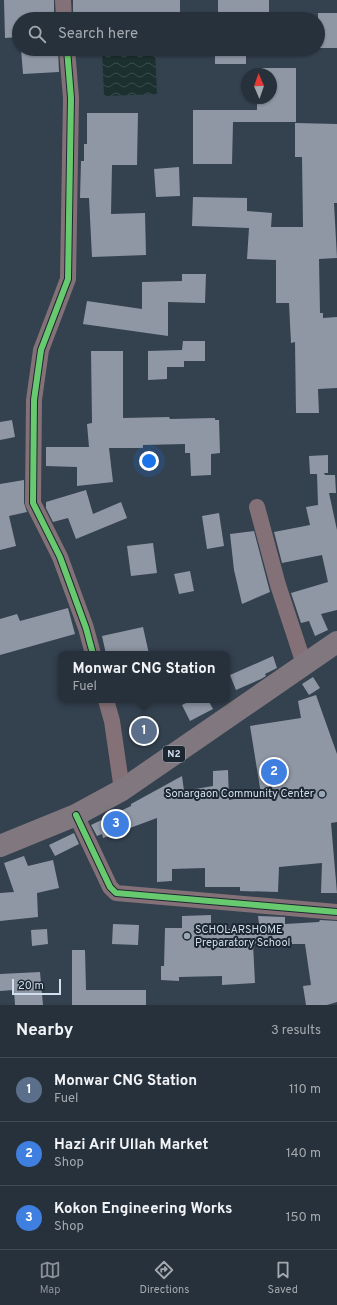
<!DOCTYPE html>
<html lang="en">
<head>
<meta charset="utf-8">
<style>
  body { margin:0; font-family:Overpass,sans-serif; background:#2f3942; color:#f1f3f6 }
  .compass { position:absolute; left:241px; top:68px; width:36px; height:36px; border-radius:50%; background:#27313b; box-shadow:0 1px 3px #0004; rotate:358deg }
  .scale { position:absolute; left:12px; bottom:10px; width:49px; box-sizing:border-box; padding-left:4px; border:2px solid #d0deed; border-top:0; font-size:11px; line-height:14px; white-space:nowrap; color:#d0deed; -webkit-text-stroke:3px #1c2732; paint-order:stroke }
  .you { position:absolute; left:149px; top:461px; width:14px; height:14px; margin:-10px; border:3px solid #fff; border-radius:50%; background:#1a73e8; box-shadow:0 0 0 6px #1a73e833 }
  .badge { display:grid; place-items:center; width:26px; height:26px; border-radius:50%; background:#8c9099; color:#fff; font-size:13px; font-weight:700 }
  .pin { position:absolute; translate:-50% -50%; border:2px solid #fff; box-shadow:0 1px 4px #0006 }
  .popup { position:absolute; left:58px; top:651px; width:172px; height:52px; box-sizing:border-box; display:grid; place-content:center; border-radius:8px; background:#27313b; filter:drop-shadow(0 1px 3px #0005); font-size:13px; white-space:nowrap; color:#a4a9af }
  .popup b { font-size:15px; color:#f1f3f6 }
  .popup::after { content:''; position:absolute; left:50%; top:100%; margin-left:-8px; border:8px solid transparent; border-top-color:#27313b }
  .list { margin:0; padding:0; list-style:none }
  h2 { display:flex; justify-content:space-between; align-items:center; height:52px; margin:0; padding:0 16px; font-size:17px }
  h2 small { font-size:13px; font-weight:400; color:#a4a9af }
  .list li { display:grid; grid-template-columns:26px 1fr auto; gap:12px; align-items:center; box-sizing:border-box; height:64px; padding:0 16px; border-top:1px solid #434c55 }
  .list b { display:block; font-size:15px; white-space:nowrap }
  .list p { margin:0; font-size:13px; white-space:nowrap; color:#a4a9af }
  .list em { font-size:13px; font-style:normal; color:#a4a9af }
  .icon { flex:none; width:22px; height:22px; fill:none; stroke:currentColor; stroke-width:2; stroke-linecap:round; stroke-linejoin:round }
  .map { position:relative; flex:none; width:337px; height:1005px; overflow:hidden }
  .search { position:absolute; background:#27313b; box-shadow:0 1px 3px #0004; left:12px; right:12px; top:12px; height:44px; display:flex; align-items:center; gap:10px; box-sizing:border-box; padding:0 14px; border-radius:22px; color:#a4a9af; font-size:15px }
  .sheet { height:244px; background:#27313b }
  nav { display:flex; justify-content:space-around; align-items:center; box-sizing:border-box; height:56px; border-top:1px solid #434c55; background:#27313b; font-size:11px; color:#a4a9af }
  nav a { display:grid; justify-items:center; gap:2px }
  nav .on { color:#8c9099 }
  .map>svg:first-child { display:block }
  .water { fill:url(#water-waves) }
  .building { fill:#8f97a5 }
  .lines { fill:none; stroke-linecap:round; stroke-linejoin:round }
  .street { stroke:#837177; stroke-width:16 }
  .highway { stroke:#81787f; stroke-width:22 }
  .cycleway-casing { stroke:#1c2732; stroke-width:8 }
  .cycleway { stroke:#67ca6e; stroke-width:6 }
  .poi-dot { fill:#99a7b6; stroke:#1c2732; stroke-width:1.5 }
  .labels { text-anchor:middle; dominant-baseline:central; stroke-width:4; stroke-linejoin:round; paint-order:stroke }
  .shield { fill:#1c2732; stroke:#9aa7b5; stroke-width:1 }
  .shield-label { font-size:10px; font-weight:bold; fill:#d0deed }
  .poi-label { font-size:11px; fill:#d0deed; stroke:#1c2732; text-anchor:end }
</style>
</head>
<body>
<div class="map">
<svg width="337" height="1005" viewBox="0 0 337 1005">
  <defs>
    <pattern id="water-waves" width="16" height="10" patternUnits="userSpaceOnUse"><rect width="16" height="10" fill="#1b302f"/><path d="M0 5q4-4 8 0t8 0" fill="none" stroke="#3b4e4d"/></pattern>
  </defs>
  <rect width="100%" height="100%" fill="#34414f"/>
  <path class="water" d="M102,49h53l2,45 -53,2z"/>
  <path class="building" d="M4,0h50v19h-35v18l-14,1z
    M73,0h107v18h-55v-5h-52z
    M218,0h51v18h-51z
    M318,13h19v35h-19z
    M21,49h37l1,23 -36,2z
    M215,49h31v15h-31z
    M257,68h39v54h-63l-1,42h-39v-54h64v-12h14v-24h-14z
    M87,113h51l-1,52h-25l-1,49 34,-1 1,42 -54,2 -3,-59h-9l1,-37h3v-17h3z
    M295,123l42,1v79h-3l3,55 -18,1 1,54h3v5l14,-1v71l-19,1 1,24h-23l-1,-71 -4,1 -2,-40h-13v-43l-29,-1 2,-31 -57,-2 1,-29 54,1v13l25,2 -1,14h32l-1,-70h-7z
    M179,167l1,29 -24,1 -2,-28z
    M182,274h24l-1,29 -37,-1v34l-85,-12 4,-23 55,8v-27l40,-1z
    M183,341h22v20h-21v6h-17v12l-19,1v-29l34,-1z
    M91,351h32v67l46,-1 1,2 45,-1v2h4l1,33 -9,1v21l-20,1 -1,-23h-5v-9l-42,1v3h-34l4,34 -36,4v-19l-31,-1v-19h43l-2,-23 5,-1z
    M12,420l3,17 -15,3v-18z
    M328,455v18h-4l1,2h10l1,18h-7l8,37v80l-16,4 7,16 -13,6 -6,-15 -8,2 -10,-30 37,-11 -6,-27 -40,8 -8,-31 36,-7 -4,-18 12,-2 -1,-31h-7l-1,-18z
    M24,480v23l3,9 -18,4 7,30 -16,4v-66z
    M86,490l7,24 28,-12 6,16 -51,21 -8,-21 -15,4 -7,-14v-6z
    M219,513l5,33 -17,3 -5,-33z
    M254,531l16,61 -28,12 -8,-34 -4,-36z
    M153,543l4,30 -26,3 -4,-30z
    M190,571l4,20 -15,3 -5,-20z
    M68,608l7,26 -75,21v-36l17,-5 3,7z
    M143,627l6,27h-43l-4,-18z
    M273,656l4,12 -12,6 1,2 -5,3 -25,11 -6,-15z
    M313,677l7,11 -11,7 -7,-11z
    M316,695l21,59v68l-6,1 6,70h-16l1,-30 -43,4 -1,25 -38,-1v-4h-35v-19l-33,1v12l-15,1v-64l-54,20 -1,-4 -5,2 -6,-11 40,-19v-2l51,-28 2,15 29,-5v-15l15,-1 1,30 32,-6 -11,-68 51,-8 -3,-17z
    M192,700h16l5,9 -23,12 -8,-16z
    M74,833l5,11 -24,12 -6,-11z
    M24,856l4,10 25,-6 6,28 -22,5 1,24 -38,4v-28l14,-1 -10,-29z
    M211,915v17l48,-8 -1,-8 27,1v7l34,-2 1,-2 17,1v81l-10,3h-21l-3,-19 8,-1 -6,-41h-13v-2l-39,2 2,39 -33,2v-9l-43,1v4l-18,-1v-14h3l1,-38h17v-12z
    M113,924l26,1 -1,20 -26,-1z
    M47,929l1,15 -16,2 -1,-16z
    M72,950h13l1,40h60v15h-74z
    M40,972l3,33h-28l-1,-15 -14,1v-17z"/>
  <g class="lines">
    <path class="street" d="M63,0l1,19
      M67,49l4,49 -3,181 -27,71 -7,50 -1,103 27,54 26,71 7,26
      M257,507l21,78 26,79
      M106,700l6,21 10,69
      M76,815l34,72 6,6 221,19"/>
    <path class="highway" d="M0,846l76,-31 46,-25 215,-148"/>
    <defs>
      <path id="cycleway" d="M67,49l4,49 -3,181 -27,71 -7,50 -1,103 27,54 26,71 7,26
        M76,815l34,72 6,6 221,19"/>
    </defs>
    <use href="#cycleway" class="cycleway-casing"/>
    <use href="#cycleway" class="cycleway"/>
  </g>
  <g class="poi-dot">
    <circle cx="322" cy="794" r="4"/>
    <circle cx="187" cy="936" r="4"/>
  </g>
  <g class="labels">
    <rect class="shield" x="163" y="746" width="22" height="16" rx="3"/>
    <g class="shield-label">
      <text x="174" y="754">N2</text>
    </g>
    <g class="poi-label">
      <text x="314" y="794">Sonargaon Community Center</text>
      <text x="195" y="930" text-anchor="start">SCHOLARSHOME<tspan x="195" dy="13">Preparatory School</tspan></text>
    </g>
  </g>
</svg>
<svg class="compass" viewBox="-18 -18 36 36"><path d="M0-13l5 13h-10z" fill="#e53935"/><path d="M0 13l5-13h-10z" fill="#a4a9af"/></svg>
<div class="scale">20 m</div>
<div class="you"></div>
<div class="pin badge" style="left:144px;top:731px;background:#5c6f8a">1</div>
<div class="popup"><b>Monwar CNG Station</b>Fuel</div>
<div class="pin badge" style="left:274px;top:772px;background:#3f7fe0">2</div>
<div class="pin badge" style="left:116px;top:824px;background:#3f7fe0">3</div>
<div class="search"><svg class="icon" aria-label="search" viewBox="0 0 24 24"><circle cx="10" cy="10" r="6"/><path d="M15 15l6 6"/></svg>Search here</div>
</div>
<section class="sheet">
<h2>Nearby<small>3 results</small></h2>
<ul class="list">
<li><span class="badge" style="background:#5c6f8a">1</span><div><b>Monwar CNG Station</b><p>Fuel</p></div><em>110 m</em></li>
<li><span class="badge" style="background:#3f7fe0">2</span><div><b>Hazi Arif Ullah Market</b><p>Shop</p></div><em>140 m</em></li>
<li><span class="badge" style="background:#3f7fe0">3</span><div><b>Kokon Engineering Works</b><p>Shop</p></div><em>150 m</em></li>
</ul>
</section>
<nav>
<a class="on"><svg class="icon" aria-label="map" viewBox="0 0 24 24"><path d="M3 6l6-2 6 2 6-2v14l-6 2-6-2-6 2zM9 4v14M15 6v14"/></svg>Map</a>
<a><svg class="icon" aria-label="directions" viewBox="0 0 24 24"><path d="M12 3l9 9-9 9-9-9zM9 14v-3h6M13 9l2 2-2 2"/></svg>Directions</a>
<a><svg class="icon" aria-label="saved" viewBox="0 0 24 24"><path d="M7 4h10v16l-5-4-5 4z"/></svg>Saved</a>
</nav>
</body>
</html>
